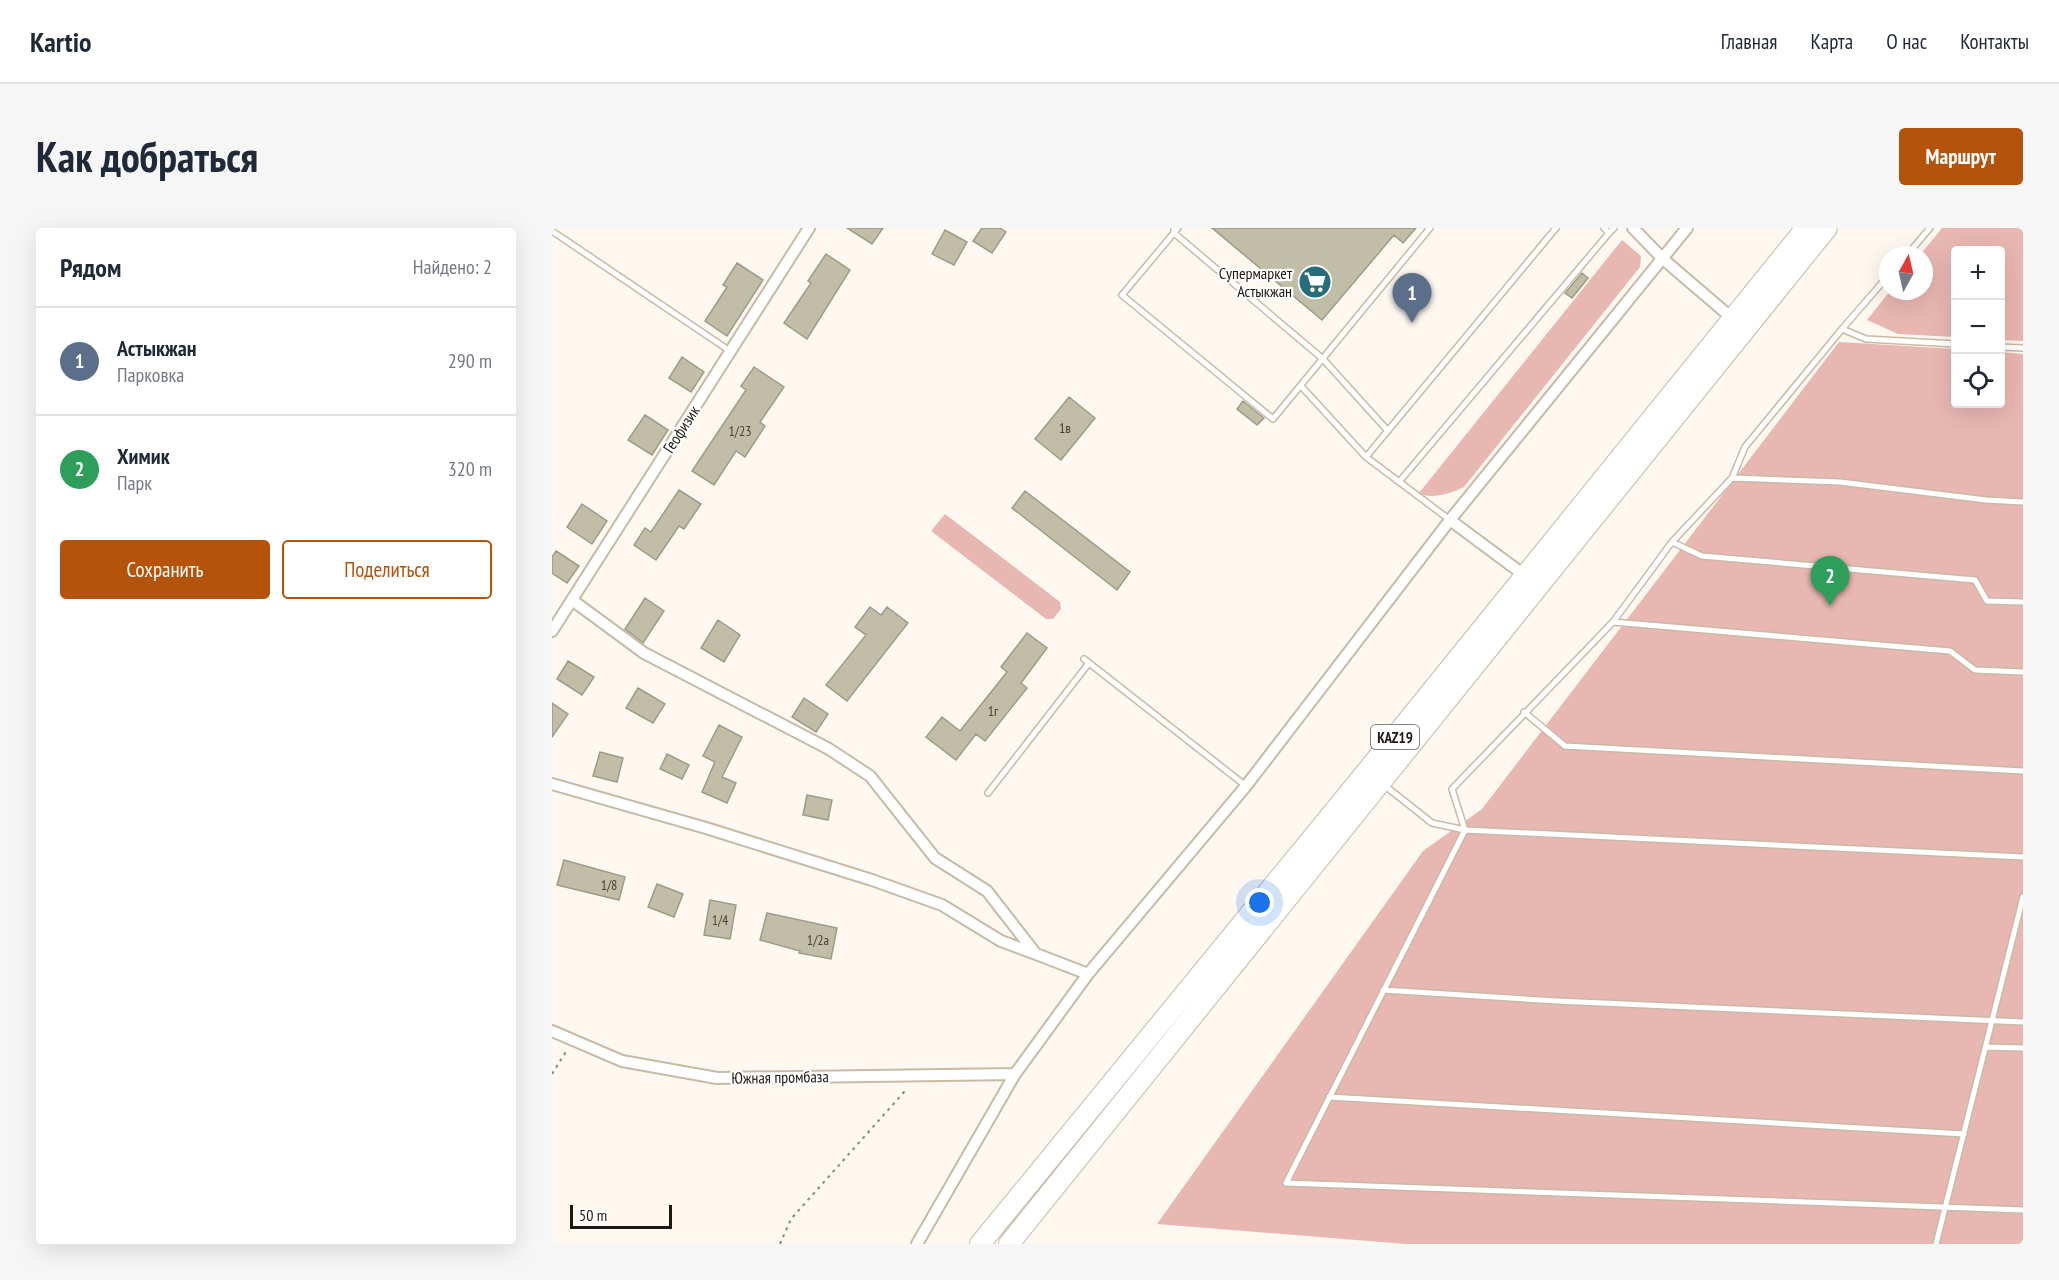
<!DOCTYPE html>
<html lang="ru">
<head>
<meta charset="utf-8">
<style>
  body { margin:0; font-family:"PT Sans Narrow",sans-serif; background:#f6f6f7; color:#1f2937 }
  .controls { position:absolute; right:18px; top:18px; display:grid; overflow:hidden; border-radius:6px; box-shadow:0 6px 24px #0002 }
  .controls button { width:54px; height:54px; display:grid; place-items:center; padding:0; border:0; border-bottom:2px solid #e0e1e3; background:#fff; color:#1f2937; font:30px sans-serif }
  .compass { position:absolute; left:1327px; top:18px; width:54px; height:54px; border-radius:50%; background:#fff; box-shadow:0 6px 24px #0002; rotate:8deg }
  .scale { position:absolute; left:18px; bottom:15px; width:102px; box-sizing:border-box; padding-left:6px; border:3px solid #1d1811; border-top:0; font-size:16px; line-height:21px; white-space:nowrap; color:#1d1811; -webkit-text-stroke:4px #fff; paint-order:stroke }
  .you { position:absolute; left:708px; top:675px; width:21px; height:21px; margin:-15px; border:4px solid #fff; border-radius:50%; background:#1a73e8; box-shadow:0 0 0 9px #1a73e833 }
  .badge { display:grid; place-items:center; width:39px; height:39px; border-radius:50%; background:#b45309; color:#fff; font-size:20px; font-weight:700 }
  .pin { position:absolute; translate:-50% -50px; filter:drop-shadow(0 2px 3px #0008) }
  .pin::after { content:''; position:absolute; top:32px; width:21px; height:18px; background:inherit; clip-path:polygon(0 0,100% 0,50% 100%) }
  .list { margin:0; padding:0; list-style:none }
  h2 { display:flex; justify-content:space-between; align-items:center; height:78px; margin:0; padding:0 24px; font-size:26px }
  h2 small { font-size:20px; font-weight:400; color:#747a83 }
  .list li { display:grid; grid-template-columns:39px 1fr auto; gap:18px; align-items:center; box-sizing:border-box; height:108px; padding:0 24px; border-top:2px solid #e0e1e3 }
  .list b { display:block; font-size:22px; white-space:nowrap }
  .list p { margin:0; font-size:20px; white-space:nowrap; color:#747a83 }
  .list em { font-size:20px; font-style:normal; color:#747a83 }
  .actions { display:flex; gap:12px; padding:18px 24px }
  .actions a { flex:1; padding:14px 0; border:2px solid #b45309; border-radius:6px; text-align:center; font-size:21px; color:#b45309 }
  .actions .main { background:#b45309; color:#fff }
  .icon { flex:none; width:33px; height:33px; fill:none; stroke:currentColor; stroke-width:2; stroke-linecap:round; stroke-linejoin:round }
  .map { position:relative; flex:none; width:1471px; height:1016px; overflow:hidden; border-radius:6px }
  header { display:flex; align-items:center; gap:36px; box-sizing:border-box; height:84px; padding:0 30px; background:#fff; border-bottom:2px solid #e0e1e3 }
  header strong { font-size:28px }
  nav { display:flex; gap:33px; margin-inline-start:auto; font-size:21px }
  .intro { display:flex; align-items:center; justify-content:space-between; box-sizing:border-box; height:144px; padding:0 36px }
  h1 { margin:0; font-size:42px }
  .button { padding:15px 27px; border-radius:6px; background:#b45309; color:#fff; font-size:21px; font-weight:700 }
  main { display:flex; gap:36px; padding:0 36px }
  aside { flex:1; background:#fff; border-radius:6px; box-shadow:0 6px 24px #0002 }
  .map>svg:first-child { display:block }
  .green { fill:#e9b7b2 }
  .building { fill:#c0bea7; stroke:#9d9c86; stroke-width:1.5 }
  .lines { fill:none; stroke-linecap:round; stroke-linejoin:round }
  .lane-casing { stroke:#c8baa6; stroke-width:8 }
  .street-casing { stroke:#c8baa6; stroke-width:14 }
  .highway-casing { stroke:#c8baa6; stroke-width:22 }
  .path { stroke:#8e8881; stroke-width:2; stroke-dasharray:3 4.5; stroke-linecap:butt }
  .lane { stroke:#fff; stroke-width:5 }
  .street { stroke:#fff; stroke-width:10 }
  .highway { stroke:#fff; stroke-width:20 }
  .labels { text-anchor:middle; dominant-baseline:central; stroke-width:4.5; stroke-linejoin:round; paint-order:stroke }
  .number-label { font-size:14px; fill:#464236 }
  .shield { fill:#fff; stroke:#615d58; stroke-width:1.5 }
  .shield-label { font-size:15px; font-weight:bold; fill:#1d1811 }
  .poi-label { font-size:16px; fill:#1d1811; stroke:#fff; text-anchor:end }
  .street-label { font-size:16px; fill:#1d1811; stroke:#fff }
</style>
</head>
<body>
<header>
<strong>Kartio</strong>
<nav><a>Главная</a><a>Карта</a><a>О нас</a><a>Контакты</a></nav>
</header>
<div class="intro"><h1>Как добраться</h1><a class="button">Маршрут</a></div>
<main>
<aside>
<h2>Рядом<small>Найдено: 2</small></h2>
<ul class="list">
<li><span class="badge" style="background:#5c6f8a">1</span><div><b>Астыкжан</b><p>Парковка</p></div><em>290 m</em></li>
<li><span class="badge" style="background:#2e9e5b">2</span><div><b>Химик</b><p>Парк</p></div><em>320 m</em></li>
</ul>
<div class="actions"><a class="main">Сохранить</a><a>Поделиться</a></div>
</aside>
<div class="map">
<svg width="1471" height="1016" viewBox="0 0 1471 1016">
  <rect width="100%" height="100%" fill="#fef8f0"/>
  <path class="green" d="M1390,0h81v113l-22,-1 -1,-90h-44l-1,87 -57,-3 -31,-14 23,-29h34v-36h-4z
    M1070,12l19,16 -1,11 -176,220c-11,6 -34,13 -45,6z
    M1287,114l116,7 1,55h44l1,-52 22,2v890h-618l-248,-20 266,-373 59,-42z
    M393,286l115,88 1,7 -8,10h-7l-115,-88z"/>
  <path class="building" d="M295,0h36l-11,16z
    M430,0h18l6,4 -14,21 -19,-12z
    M660,0h204l-13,15 -9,-8 -72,85z
    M393,2l22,12 -13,23 -22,-11z
    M274,26l24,16 -43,69 -23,-16 27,-40 -3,-2z
    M185,35l26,17 -36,56 -22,-15 22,-34 -4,-2z
    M1030,45l6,5 -16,20 -7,-5z
    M130,129l22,15 -13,20 -22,-14z
    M202,139l30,20 -24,35 5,4 -20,31 -9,-6 -22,34 -22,-14 54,-81 -5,-4z
    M517,169l26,21 -34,42 -26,-21z
    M691,173l21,17 -7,7 -20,-16z
    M93,187l23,15 -16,25 -24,-15z
    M127,262l22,14 -17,25 -5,-3 -23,34 -22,-15 11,-17 6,4z
    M473,263l105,81 -13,18 -105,-82z
    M30,276l25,17 -15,23 -25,-17z
    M4,323l23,15 -12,17 -15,-10v-16z
    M93,370l19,13 -21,32 -18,-14z
    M318,379l11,8 6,-8 21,16 -61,78 -21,-16 40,-50 -11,-8z
    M166,392l22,15 -16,27 -23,-14z
    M475,405l20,15 -26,35 6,5 -42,53 -9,-7 -20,26 -30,-23 16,-20 18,14 47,-59 -6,-5z
    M16,433l26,16 -12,18 -25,-16z
    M86,460l27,16 -12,19 -27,-15z
    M252,470l24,16 -12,18 -24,-15z
    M0,475l16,11 -16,23z
    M167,497l23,12 -20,40 14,6 -9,20 -25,-11 13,-30 -12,-6z
    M48,524l23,6 -6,24 -24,-6z
    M115,526l22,11 -7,14 -22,-10z
    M255,567l25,5 -4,20 -25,-5z
    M12,632l61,17 -6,23 -62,-15z
    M105,656l26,10 -9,23 -26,-10z
    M158,672l26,5 -6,34 -26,-4z
    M215,685l70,15 -6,31 -32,-6 1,-2 -40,-11z"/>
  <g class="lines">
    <defs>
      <path id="lane" d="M626,0l-56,67 151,124 157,-191
        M1052,0l5,5 5,-5
        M622,1v4l149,126 65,72
        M0,3l178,120
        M1355,27l23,-27
        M1336,48l-46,53 -97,118 -13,31 -60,64 -59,80 -161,167 13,41 -179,353 737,27
        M1290,101l24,10 90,5
        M1448,119l23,1
        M749,158l65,71
        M1180,250l108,4 146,18 37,2
        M847,254l210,-249
        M898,292l-84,-63 190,-229
        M1120,314l30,14 273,24 12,21 36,1
        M1061,394l337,29 25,19 48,2
        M532,431l162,127
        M972,484l41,34 458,25
        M832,557l48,38 33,7 558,27
        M436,565l101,-130
        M831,762l174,11 466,21
        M1434,819l37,1
        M777,869l635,37
        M1384,1016l87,-347"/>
      <path id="street" d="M1081,0l30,31 70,60
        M898,292l78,58
        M20,372l72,53 185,96 41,27 65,82 52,33 49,63 52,20
        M0,403l257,-403
        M0,556l154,44 166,52 70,25 59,36 35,13
        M0,803l70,30 95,17 298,-4
        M365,1016l98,-170 73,-100 158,-188 204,-266 237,-292"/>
      <path id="highway" d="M428,1016l387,-473 439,-543
        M457,1016l818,-1016"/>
    </defs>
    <use href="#lane" class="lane-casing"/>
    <use href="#street" class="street-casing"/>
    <use href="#highway" class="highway-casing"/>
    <path class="path" d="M0,846l15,-24
      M228,1016l11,-25 114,-128"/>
    <use href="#lane" class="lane"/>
    <use href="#street" class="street"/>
    <use href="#highway" class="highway"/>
  </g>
  <defs>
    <symbol id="supermarket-disc" viewBox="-11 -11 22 22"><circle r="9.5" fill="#266f7a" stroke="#fff"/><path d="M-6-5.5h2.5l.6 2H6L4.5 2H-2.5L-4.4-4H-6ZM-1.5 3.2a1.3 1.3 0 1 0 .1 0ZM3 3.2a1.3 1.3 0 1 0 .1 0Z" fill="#fff"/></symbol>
  </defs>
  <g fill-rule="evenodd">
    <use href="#supermarket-disc" x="744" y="35" width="38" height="38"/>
  </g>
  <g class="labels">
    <g class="number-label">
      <text x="513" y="200">1в</text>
      <text x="188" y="203">1/23</text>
      <text x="441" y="483">1г</text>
      <text x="57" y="657">1/8</text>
      <text x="168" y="692">1/4</text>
      <text x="266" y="712">1/2а</text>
    </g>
    <rect class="shield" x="819" y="497" width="48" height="24" rx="4.5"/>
    <g class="shield-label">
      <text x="843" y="509">KAZ19</text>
    </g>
    <g class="poi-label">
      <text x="740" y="45">Супермаркет<tspan x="740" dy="18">Астыкжан</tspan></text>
    </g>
    <g class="street-label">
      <text transform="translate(129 201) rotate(-57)">Геофизик</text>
      <text transform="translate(228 849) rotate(-1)">Южная промбаза</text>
    </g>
  </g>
</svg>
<div class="controls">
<button>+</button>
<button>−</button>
<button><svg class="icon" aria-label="locate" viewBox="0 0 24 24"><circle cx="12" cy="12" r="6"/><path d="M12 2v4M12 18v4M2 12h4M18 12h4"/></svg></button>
</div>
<svg class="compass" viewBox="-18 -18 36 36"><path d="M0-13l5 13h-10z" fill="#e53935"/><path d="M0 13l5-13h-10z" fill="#747a83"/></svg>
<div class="scale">50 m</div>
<div class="you"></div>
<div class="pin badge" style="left:860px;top:95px;background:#5c6f8a">1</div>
<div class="pin badge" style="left:1278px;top:378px;background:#2e9e5b">2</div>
</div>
</main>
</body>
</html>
